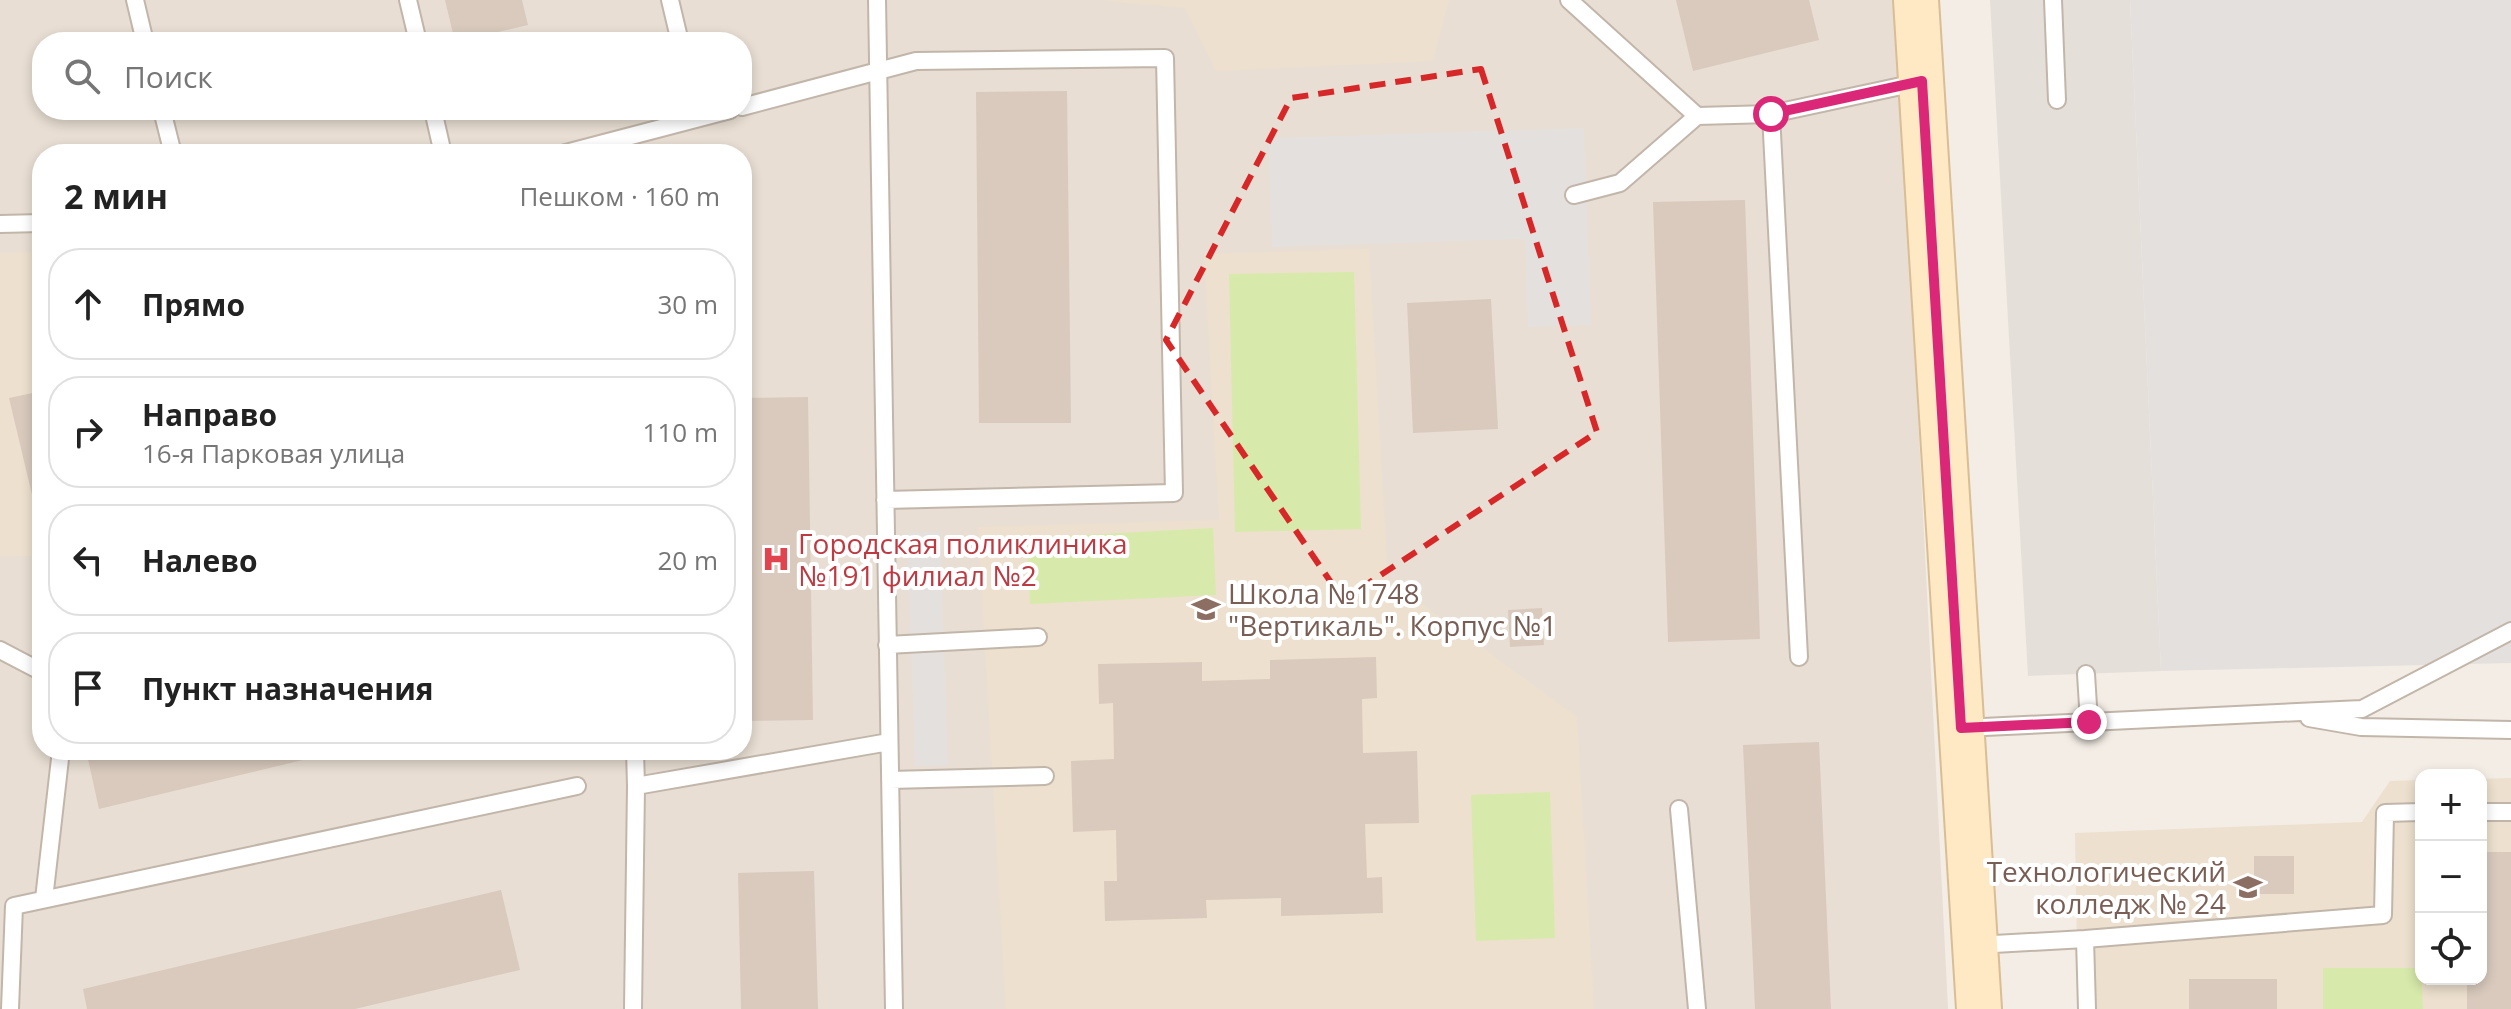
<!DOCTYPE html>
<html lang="ru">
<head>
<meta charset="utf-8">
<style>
  body { margin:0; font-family:"Open Sans",sans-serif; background:#f2f2f2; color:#222 }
  .controls { position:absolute; right:24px; bottom:24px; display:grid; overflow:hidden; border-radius:16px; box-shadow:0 4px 12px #0003 }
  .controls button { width:72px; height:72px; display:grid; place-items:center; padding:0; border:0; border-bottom:2px solid #e0e0e0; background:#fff; color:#222; font:40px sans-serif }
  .stop { position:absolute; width:24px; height:24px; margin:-18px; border:6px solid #db2777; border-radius:50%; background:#fff }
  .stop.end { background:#db2777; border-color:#fff; box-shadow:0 2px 8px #0008 }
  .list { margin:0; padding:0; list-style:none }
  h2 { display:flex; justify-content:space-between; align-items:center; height:104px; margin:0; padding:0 32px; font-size:34px }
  h2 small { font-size:26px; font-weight:400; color:#767676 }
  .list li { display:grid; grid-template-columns:52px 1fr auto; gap:24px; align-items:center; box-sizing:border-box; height:112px; margin:0 16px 16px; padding:0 16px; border:2px solid #e0e0e0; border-radius:32px }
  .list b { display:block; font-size:30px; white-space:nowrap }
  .list p { margin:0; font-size:26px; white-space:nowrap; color:#767676 }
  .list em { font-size:26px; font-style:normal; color:#767676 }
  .icon { flex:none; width:44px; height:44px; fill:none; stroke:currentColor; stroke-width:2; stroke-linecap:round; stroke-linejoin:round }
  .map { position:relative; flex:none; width:2511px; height:1009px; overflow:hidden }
  .search { position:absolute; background:#fff; box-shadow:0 4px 12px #0003; left:32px; top:32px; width:720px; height:88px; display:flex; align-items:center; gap:20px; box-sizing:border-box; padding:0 28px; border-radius:32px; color:#767676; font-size:30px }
  .panel { position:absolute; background:#fff; box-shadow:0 4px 12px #0003; left:32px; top:144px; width:720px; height:616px; border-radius:32px }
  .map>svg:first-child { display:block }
  .residential { fill:#e8ded3; fill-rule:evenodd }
  .industrial { fill:#e5dfda }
  .education { fill:#ede0ce }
  .green { fill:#d7eaab }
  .parking { fill:#e4e0de }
  .building { fill:#d9cabd }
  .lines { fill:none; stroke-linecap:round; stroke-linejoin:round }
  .lane-casing { stroke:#c2b6aa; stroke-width:20 }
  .secondary-casing { stroke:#d9bd94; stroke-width:48 }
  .lane { stroke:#fff; stroke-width:16 }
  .secondary { stroke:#ffe8c4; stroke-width:44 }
  .route { stroke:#db2777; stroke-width:10 }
  .marked { fill:none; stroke:#d62828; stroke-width:6; stroke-dasharray:16 10; stroke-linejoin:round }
  .labels { text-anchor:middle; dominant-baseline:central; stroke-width:8; stroke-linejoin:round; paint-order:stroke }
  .health-label { font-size:28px; fill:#be3a42; stroke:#fff; text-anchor:start }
  .education-label { font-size:28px; fill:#785e54; stroke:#fff; text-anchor:start }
</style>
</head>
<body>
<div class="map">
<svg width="2511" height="1009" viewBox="0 0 2511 1009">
  <rect width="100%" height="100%" fill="#f3ede5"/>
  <path class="residential" d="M0,0h1897l51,1009h-1948zM42,42h700v68h-700zM42,154h700v596h-700z"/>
  <path class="industrial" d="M1990,0h140l31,671 -133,5z"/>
  <path class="education" d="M1098,0h351l-16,61 -217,10 -31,-63z
    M1369,249l19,330 189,138 17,292h-588l-28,-482 241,-7 -15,-266z
    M42,252v304h-42v-303z
    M2511,778v231h-433l-3,-176 287,-11 28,-41 31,-1v199h60v-200z"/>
  <path class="green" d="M1354,272l7,257 -126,3 -6,-258z
    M1213,528l3,67 -186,9 -3,-66z
    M1550,792l5,146 -79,3 -5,-146z
    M2323,968h98l2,41h-100z"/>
  <path class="parking" d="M2130,0h381v663l-350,8z
    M1584,128l7,197 -63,2 -3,-88 -253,8 -4,-109z
    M940,531l8,234 -33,1 -8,-233z"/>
  <path class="building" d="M445,0h77l6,25 -73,17z
    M1676,0h133l10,40 -126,31z
    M1067,91l4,332h-92l-3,-331z
    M1745,200l15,439 -92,3 -15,-440z
    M1491,299l7,130 -85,4 -6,-130z
    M42,391v110l-8,2 -25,-105z
    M808,397l5,323 -71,1v-323z
    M1542,608l2,37 -34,2 -2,-37z
    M1376,657l1,41 -15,1 1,54 54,-2 2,72 -54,1 2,54 15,-1 1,36 -102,3v-18l-75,2 1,18 -102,3 -1,-40h13l-1,-51 -43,2 -2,-71 43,-2 -1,-56 -14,1 -1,-40 104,-2v19l68,-2v-19z
    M1819,742l12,267h-76l-12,-264z
    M86,750h254v1l-241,58z
    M2481,852h30v157h-44v-30h14z
    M2254,856h40v38h-40z
    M814,871l4,138h-77l-3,-136z
    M501,890l19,80 -165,39h-268l-4,-20z
    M2189,979h88v30h-88z"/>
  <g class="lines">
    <defs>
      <path id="lane" d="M135,0l10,42
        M408,0l10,42
        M670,0l10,42
        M877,0l17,1009
        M1569,0l128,116
        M2053,0l4,100
        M742,107l174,-46 249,-3 9,435 -289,7
        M162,110l11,44
        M433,110l10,44
        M1771,114l28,543
        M562,154l168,-44
        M1574,195l46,-12 77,-67 74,-2 149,-32
        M0,224l42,-1
        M887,645l151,-8
        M0,650l42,22
        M2086,674l3,48
        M2309,718l52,9 150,3
        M1963,728l399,-19 149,-78
        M635,750l1,36 253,-44
        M890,780l155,-4
        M1679,809l18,200
        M2481,812h30
        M44,899l17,-149
        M2085,939l298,-24 2,-102 36,-1
        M1976,945l109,-6 2,70
        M10,1009l4,-103 563,-120
        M633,1009l3,-223"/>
      <path id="secondary" d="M1916,0l63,1009"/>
    </defs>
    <use href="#lane" class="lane-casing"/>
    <use href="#secondary" class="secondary-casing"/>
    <use href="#lane" class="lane"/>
    <use href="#secondary" class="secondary"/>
  </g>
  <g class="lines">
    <path class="route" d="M1771,114l151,-33 39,647 128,-6"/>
  </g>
  <path class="marked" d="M1481,69l116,363 -254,168 -177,-260 125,-242z"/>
  <defs>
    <symbol id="hospital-bare" viewBox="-9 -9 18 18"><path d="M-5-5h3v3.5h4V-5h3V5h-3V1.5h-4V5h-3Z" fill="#e0444e" stroke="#fff" stroke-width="2.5" paint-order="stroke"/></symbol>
    <symbol id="school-bare" viewBox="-9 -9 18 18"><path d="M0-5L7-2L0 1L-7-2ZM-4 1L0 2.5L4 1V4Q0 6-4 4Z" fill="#8d6e63" stroke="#fff" stroke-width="2.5" paint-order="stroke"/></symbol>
    <symbol id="university-bare" viewBox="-9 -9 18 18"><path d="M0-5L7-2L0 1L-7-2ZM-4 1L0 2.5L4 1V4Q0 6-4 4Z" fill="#8d6e63" stroke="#fff" stroke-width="2.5" paint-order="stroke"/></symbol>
  </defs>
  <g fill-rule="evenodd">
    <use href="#hospital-bare" x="756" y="539" width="40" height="40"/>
    <use href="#school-bare" x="1186" y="589" width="40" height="40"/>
    <use href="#university-bare" x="2228" y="867" width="40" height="40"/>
  </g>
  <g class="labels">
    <g class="health-label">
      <text x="798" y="543">Городская поликлиника<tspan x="798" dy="32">№191 филиал №2</tspan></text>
    </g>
    <g class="education-label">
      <text x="1228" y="593">Школа №1748<tspan x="1228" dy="32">"Вертикаль". Корпус №1</tspan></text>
      <text x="2226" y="871" text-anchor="end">Технологический<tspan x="2226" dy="32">колледж № 24</tspan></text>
    </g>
  </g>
</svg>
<div class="controls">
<button>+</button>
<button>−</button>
<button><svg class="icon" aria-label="locate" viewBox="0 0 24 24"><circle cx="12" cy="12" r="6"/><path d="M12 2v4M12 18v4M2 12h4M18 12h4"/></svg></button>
</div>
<div class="stop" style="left:1771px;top:114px"></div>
<div class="stop end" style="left:2089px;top:722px"></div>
<div class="search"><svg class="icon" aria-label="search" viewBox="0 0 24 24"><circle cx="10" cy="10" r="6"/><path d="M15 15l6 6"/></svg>Поиск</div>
<section class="panel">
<h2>2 мин<small>Пешком · 160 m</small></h2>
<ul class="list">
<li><svg class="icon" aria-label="ahead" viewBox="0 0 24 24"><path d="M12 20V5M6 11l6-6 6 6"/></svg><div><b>Прямо</b></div><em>30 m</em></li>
<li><svg class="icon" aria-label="right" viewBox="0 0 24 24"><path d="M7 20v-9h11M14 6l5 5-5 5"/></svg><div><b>Направо</b><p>16-я Парковая улица</p></div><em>110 m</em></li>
<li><svg class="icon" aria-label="left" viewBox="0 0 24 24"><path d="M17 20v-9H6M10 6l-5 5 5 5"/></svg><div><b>Налево</b></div><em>20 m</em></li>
<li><svg class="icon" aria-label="arrive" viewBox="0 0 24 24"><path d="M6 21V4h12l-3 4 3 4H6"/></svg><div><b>Пункт назначения</b></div></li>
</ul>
</section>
</div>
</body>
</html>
